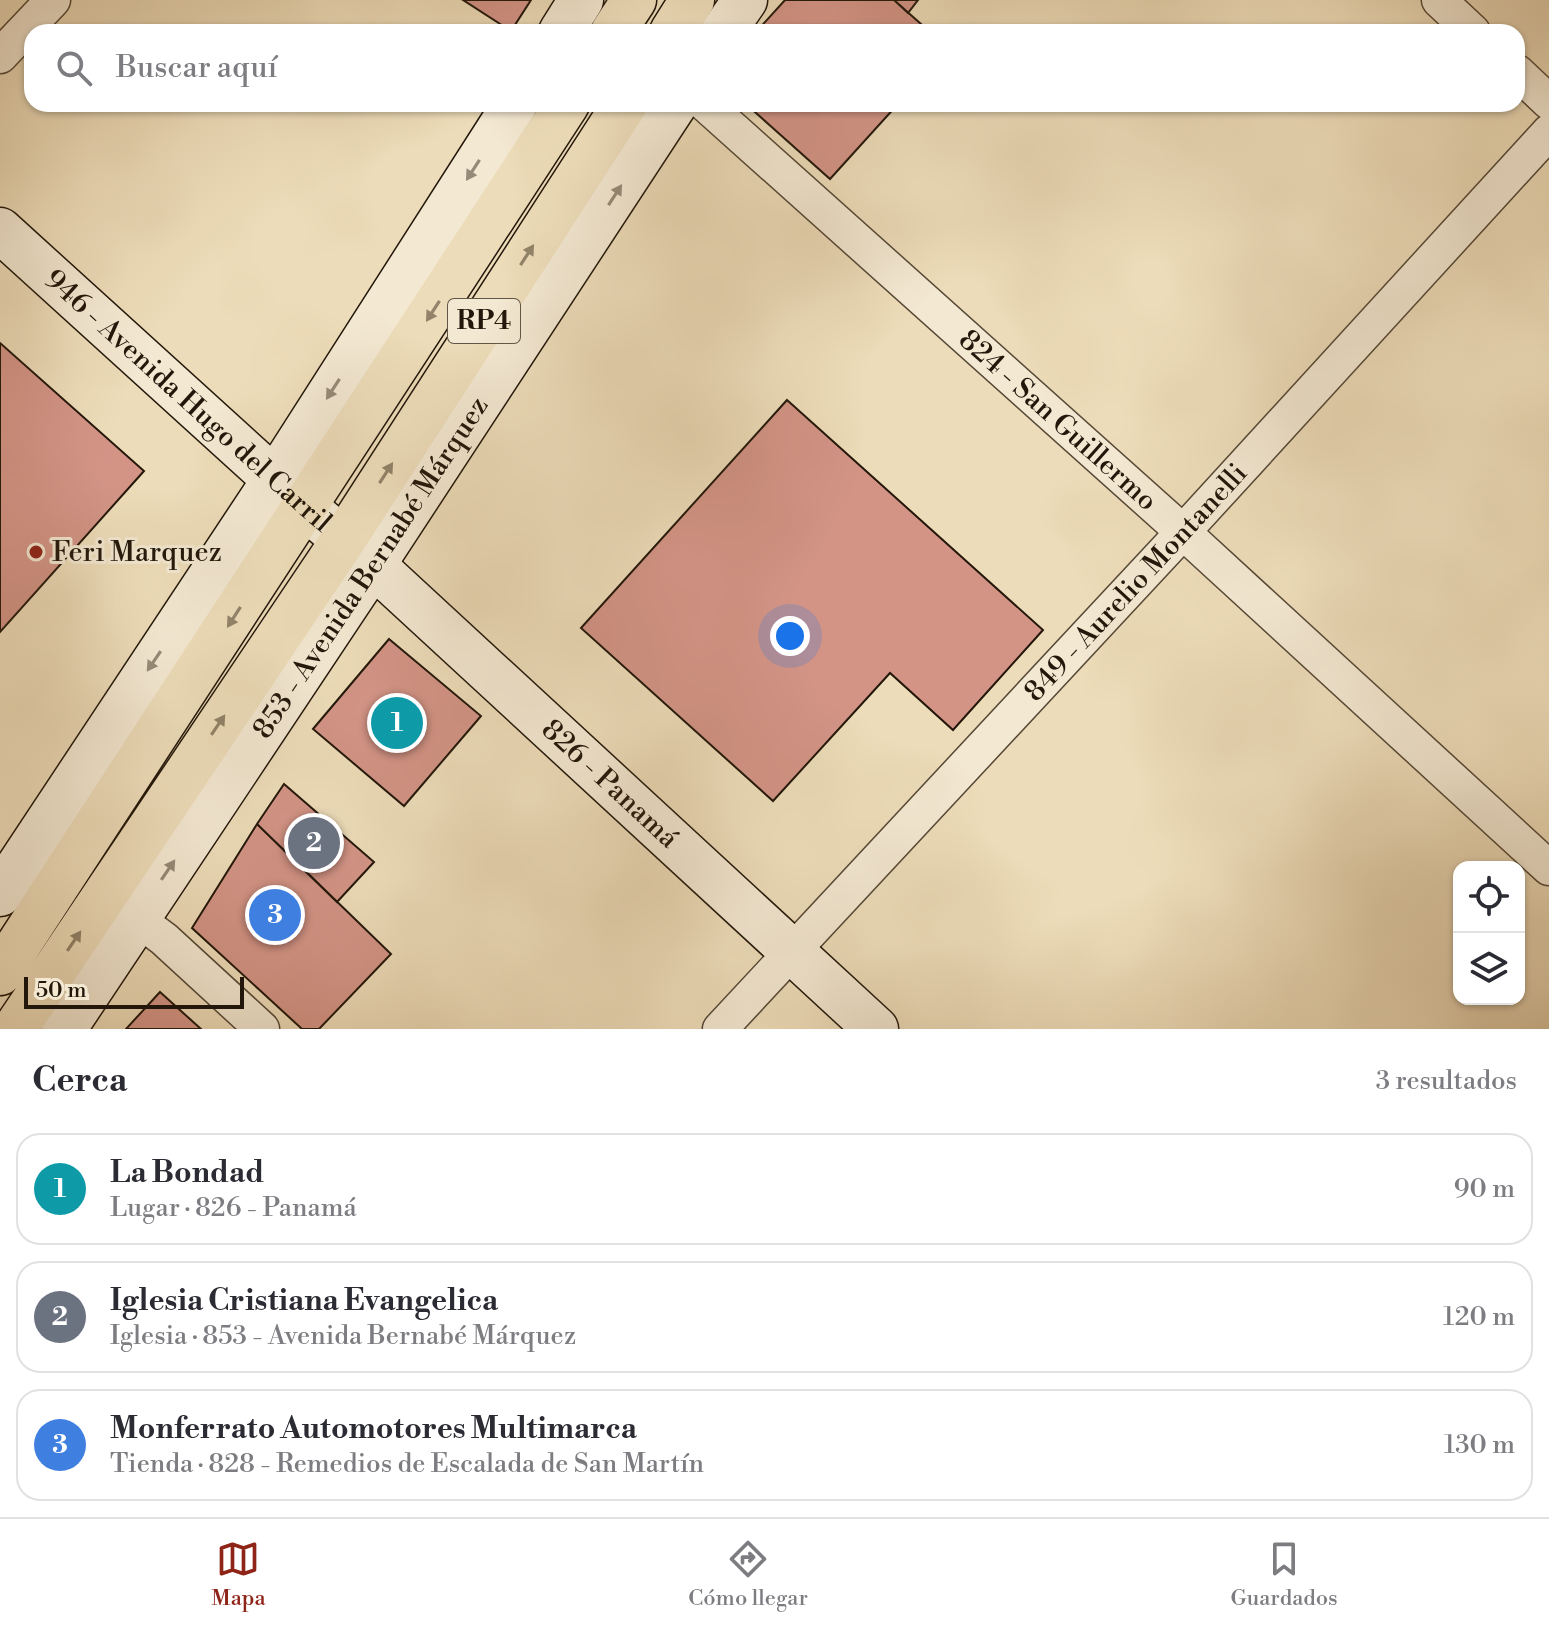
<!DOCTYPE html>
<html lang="es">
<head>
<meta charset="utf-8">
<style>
  body { margin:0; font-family:"Libre Bodoni",serif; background:#f7f7f7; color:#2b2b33 }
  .controls { position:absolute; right:24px; bottom:24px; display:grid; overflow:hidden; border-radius:16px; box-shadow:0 2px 6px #0004 }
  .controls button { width:72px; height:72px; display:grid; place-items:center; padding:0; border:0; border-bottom:2px solid #e1e1e2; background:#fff; color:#2b2b33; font:40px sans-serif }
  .scale { position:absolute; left:24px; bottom:20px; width:220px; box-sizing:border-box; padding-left:8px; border:4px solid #22170a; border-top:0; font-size:22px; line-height:28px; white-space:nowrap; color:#22170a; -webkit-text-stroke:6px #f3e8d2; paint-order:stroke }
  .you { position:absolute; left:790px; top:636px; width:28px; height:28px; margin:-20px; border:6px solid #fff; border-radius:50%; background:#1a73e8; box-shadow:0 0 0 12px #1a73e833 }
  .badge { display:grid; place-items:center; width:52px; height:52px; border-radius:50%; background:#8f2418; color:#fff; font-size:26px; font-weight:700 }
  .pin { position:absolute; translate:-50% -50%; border:4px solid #fff; box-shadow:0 2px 8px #0006 }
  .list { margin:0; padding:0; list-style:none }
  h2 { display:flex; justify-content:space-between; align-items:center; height:104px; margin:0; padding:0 32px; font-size:34px }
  h2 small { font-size:26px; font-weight:400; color:#7c7c81 }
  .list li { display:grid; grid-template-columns:52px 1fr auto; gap:24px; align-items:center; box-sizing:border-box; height:112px; margin:0 16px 16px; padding:0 16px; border:2px solid #e1e1e2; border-radius:24px }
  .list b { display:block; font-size:30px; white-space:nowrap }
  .list p { margin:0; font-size:26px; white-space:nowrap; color:#7c7c81 }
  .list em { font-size:26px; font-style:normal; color:#7c7c81 }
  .icon { flex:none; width:44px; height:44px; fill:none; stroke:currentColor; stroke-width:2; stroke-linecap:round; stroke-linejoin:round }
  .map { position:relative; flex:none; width:1549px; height:1029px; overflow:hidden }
  .search { position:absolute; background:#fff; box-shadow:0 2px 6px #0004; left:24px; right:24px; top:24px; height:88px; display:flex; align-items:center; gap:20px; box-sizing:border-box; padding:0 28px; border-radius:24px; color:#7c7c81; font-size:30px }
  .sheet { height:488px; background:#fff }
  nav { display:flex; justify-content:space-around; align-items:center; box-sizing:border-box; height:112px; border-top:2px solid #e1e1e2; background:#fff; font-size:22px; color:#7c7c81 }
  nav a { display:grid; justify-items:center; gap:4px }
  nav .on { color:#8f2418 }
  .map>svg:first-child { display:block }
  .building { fill:#d39486; stroke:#22170a; stroke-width:2 }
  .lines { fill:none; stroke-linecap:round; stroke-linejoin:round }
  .street-casing { stroke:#554836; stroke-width:37 }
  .secondary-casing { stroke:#22170a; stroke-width:47 }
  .primary-casing { stroke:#22170a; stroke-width:47 }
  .street { stroke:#f3e8d2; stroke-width:34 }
  .secondary { stroke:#f3e8d2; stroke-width:44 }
  .primary { stroke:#eddcb9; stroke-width:44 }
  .oneway { fill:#958a78 }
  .oneway2 { fill:#92836a }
  .poi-dot { fill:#8f2418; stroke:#f3e8d2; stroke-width:3 }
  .labels { text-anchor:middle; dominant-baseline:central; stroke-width:6; stroke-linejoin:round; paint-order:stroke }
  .shield { fill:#f3e8d2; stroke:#615646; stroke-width:2 }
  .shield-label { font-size:26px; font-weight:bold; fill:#22170a }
  .street-label { font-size:28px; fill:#22170a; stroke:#f3e8d2 }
  .poi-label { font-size:28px; fill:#22170a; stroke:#f3e8d2; text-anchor:start }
</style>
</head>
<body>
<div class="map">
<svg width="1549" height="1029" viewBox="0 0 1549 1029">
  <rect width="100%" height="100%" fill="#eddcb9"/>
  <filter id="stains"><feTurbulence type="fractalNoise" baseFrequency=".0025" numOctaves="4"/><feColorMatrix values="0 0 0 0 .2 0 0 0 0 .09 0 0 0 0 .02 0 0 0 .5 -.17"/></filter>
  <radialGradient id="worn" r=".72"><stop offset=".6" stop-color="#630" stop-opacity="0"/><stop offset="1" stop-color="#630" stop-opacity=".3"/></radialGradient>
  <path class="building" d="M463,0h68l-20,31z
    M785,0h109l36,32h-174z
    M894,0h24l-10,13z
    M746,104h152l-68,75z
    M0,343l144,128 -144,161z
    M787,400l256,230 -90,100 -63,-57 -117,128 -192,-173z
    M389,639l92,77 -77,90 -91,-77z
    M284,784l90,78 -37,40 -80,-78z
    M257,824l134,130 -72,75h-17l-110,-101z
    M160,992l41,37h-75z"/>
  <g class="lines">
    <defs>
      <g id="street">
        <path d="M1439,0l34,32"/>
        <path d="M0,56l53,-56"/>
        <path d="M1517,72l32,30"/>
        <path id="s1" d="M705,104l478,428 366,336"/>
        <path d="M136,918l28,21 98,90"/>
        <path id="s2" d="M720,1029l463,-497 366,-400"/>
      </g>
      <g id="secondary">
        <path d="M561,32l20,-32"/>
        <path d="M723,32l22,-32"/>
        <path id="s3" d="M0,230l305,277 68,58 503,464"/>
        <path d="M0,894l275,-415 240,-375"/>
        <path id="s4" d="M64,1029l309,-464 302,-461"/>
      </g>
      <path id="primary" d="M613,32l21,-32
        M672,32l20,-32
        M0,973l567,-869
        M15,1029l329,-490 281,-435"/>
    </defs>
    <use href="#street" class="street-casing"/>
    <use href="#secondary" class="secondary-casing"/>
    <use href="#primary" class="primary-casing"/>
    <use href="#street" class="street"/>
    <use href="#secondary" class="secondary"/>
    <use href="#primary" class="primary"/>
  </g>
  <defs><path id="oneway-solid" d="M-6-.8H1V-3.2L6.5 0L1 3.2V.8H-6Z" transform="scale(2)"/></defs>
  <g class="oneway">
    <use href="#oneway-solid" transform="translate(473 170) rotate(123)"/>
    <use href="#oneway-solid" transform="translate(615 195) rotate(-57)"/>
    <use href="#oneway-solid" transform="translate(333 389) rotate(123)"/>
    <use href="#oneway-solid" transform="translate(154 661) rotate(124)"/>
    <use href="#oneway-solid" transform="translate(168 870) rotate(-56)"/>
  </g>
  <g class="oneway2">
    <use href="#oneway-solid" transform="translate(527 255) rotate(-57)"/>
    <use href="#oneway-solid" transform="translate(433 311) rotate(123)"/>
    <use href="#oneway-solid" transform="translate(386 473) rotate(-57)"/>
    <use href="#oneway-solid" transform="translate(234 617) rotate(123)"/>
    <use href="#oneway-solid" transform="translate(218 725) rotate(-56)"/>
    <use href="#oneway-solid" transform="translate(74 941) rotate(-56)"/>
  </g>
  <circle class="poi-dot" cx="36" cy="552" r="8"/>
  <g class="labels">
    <rect class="shield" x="448" y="299" width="72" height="44" rx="6"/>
    <g class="shield-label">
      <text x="484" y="321">RP4</text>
    </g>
    <g class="street-label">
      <text stroke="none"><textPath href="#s3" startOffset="254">946 - Avenida Hugo del Carril</textPath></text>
      <text stroke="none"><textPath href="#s1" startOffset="474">824 - San Guillermo</textPath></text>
      <text stroke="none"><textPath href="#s4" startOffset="554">853 - Avenida Bernabé Márquez</textPath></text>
      <text stroke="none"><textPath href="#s2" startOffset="610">849 - Aurelio Montanelli</textPath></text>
      <text stroke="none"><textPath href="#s3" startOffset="824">826 - Panamá</textPath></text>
    </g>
    <g class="poi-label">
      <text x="52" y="552">Feri Marquez</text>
    </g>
  </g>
  <rect width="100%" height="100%" filter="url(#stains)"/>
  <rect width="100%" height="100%" fill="url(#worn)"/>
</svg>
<div class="controls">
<button><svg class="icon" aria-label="locate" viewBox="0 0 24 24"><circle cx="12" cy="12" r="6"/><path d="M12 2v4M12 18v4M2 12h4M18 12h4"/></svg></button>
<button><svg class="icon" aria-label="layers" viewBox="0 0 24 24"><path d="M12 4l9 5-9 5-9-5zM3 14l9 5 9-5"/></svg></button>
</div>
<div class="scale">50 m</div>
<div class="you"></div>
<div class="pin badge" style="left:397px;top:723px;background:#0f9aa8">1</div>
<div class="pin badge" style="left:314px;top:843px;background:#6b7280">2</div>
<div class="pin badge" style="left:275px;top:915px;background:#3f7fe0">3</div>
<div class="search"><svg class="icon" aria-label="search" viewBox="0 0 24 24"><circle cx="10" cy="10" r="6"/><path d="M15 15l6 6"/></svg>Buscar aquí</div>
</div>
<section class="sheet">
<h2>Cerca<small>3 resultados</small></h2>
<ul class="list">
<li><span class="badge" style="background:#0f9aa8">1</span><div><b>La Bondad</b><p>Lugar · 826 - Panamá</p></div><em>90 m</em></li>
<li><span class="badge" style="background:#6b7280">2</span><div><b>Iglesia Cristiana Evangelica</b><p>Iglesia · 853 - Avenida Bernabé Márquez</p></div><em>120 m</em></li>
<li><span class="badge" style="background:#3f7fe0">3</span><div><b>Monferrato Automotores Multimarca</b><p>Tienda · 828 - Remedios de Escalada de San Martín</p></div><em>130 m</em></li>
</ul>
</section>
<nav>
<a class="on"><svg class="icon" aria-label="map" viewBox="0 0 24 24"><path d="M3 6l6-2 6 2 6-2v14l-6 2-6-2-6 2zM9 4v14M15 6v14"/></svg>Mapa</a>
<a><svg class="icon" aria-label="directions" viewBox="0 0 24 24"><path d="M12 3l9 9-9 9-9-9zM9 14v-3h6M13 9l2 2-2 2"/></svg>Cómo llegar</a>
<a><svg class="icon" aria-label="saved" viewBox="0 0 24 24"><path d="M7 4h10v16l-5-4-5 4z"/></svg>Guardados</a>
</nav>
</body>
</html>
